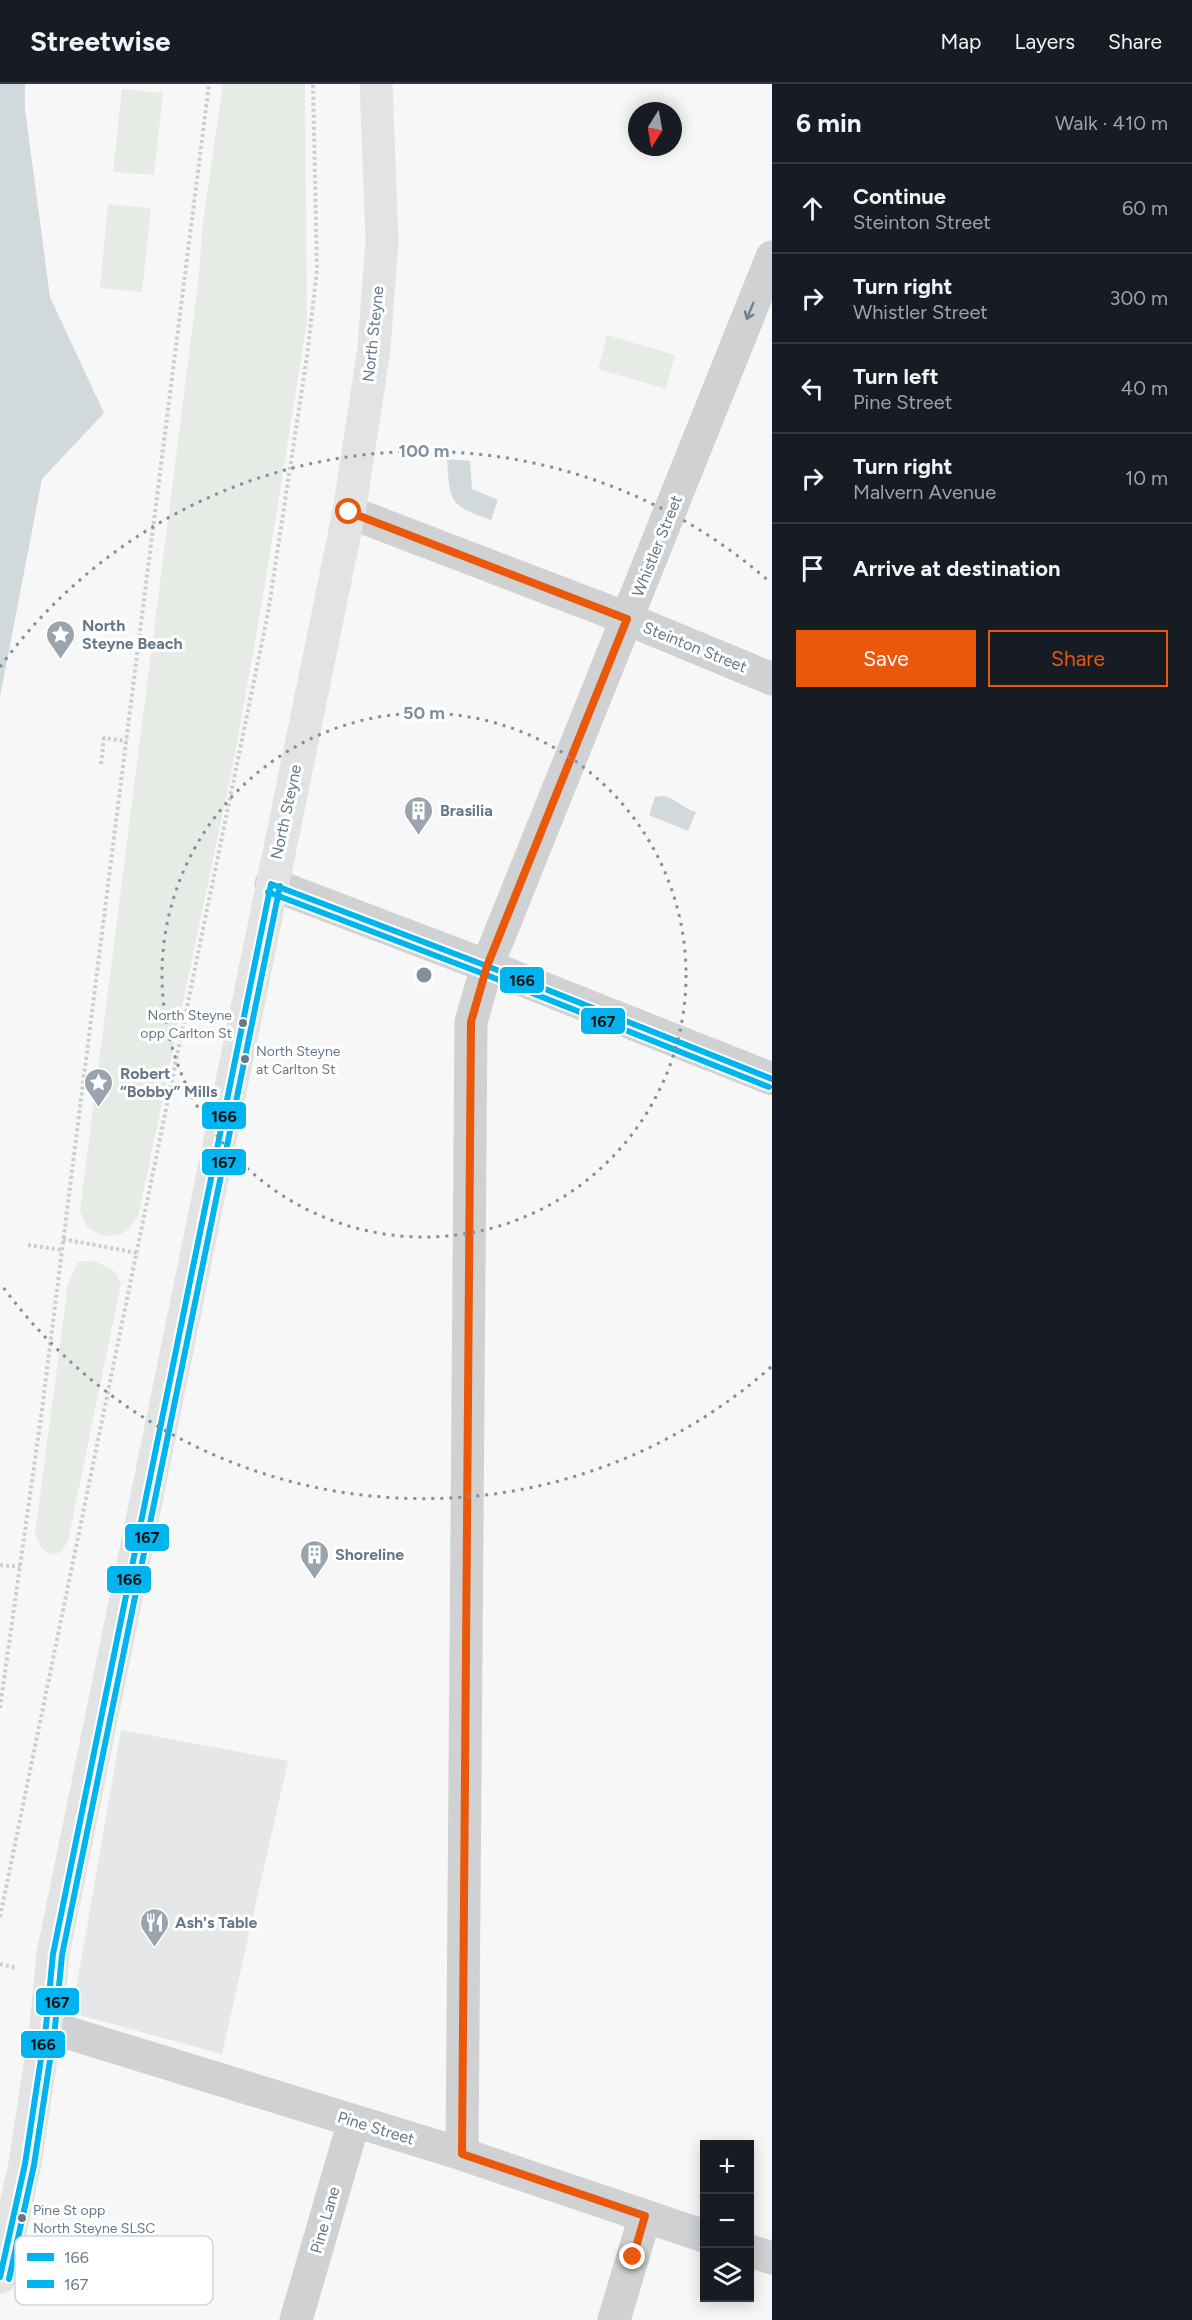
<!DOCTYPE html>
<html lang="en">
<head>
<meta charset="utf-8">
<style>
  body { margin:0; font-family:Figtree,sans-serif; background:#242831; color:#f1f3f6 }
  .controls { position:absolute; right:18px; bottom:18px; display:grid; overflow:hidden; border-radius:0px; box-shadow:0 3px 15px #0003 }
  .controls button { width:54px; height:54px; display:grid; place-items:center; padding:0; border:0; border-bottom:2px solid #363941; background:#171b24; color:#f1f3f6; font:30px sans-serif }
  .compass { position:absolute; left:628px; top:18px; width:54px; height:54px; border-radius:50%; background:#171b24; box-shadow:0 3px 15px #0003; rotate:191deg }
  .stop { position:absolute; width:18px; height:18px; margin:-14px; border:4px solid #ea580c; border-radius:50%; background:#fff }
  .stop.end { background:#ea580c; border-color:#fff; box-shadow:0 2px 6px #0008 }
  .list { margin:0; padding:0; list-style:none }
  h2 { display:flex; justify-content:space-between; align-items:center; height:78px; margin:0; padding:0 24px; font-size:26px }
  h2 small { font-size:20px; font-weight:400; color:#9ea1a6 }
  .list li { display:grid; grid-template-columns:39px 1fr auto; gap:18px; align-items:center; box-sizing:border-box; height:90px; padding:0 24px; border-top:2px solid #363941 }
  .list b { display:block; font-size:22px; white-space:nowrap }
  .list p { margin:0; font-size:20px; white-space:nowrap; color:#9ea1a6 }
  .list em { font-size:20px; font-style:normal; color:#9ea1a6 }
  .actions { display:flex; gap:12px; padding:18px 24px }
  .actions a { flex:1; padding:14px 0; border:2px solid #ea580c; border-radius:0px; text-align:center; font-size:21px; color:#ea580c }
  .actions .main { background:#ea580c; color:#fff }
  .icon { flex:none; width:33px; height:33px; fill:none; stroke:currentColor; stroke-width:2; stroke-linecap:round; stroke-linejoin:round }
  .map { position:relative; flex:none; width:772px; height:2236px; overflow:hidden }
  header { display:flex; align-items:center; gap:36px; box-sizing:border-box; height:84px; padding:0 30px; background:#171b24; border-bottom:2px solid #363941 }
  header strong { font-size:28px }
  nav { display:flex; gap:33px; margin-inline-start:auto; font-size:21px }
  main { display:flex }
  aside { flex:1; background:#171b24 }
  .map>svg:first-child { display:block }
  .built { fill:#e6e7e8 }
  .green { fill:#e7ebe5 }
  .water { fill:#d2d9dc }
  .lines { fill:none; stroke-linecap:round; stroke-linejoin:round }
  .path { stroke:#cccdce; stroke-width:4; stroke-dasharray:3 3; stroke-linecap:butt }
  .minor { stroke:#cfd1d2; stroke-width:33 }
  .secondary { stroke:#e2e3e3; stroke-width:33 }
  .bus-1-casing { stroke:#fff; stroke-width:10 }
  .bus-2-casing { stroke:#fff; stroke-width:10 }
  .bus-1 { stroke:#00b5ef; stroke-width:6 }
  .bus-2 { stroke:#00b5ef; stroke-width:6 }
  .oneway { stroke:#70818f }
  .route { stroke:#ea580c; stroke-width:8 }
  .ring { fill:none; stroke:#82909d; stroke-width:3; stroke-dasharray:3 6 }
  .bus-dot { fill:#667888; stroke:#fff; stroke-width:2 }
  .labels { text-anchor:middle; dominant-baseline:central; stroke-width:6; stroke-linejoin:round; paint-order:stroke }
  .bus-label { font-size:14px; fill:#667888; stroke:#fff; text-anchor:start }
  .street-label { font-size:16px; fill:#667888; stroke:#fff }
  .poi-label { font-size:16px; font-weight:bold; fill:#667888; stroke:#fff; text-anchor:start }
  .key { fill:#fff; stroke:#d1d6db; stroke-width:1.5 }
  .key-label { font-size:16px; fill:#667888 }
  .centre { fill:#82909d; stroke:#fff; stroke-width:3 }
  .ring-label { font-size:18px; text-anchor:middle; font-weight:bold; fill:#82909d; stroke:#fff; stroke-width:6; stroke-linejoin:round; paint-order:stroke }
  .line-badge { stroke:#fff; stroke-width:2 }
  .pale-badge-label { font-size:16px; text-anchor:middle; font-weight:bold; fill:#111 }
</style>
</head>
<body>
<header>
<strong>Streetwise</strong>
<nav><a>Map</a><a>Layers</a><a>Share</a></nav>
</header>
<main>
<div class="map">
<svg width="772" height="2236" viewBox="0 0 772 2236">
  <rect width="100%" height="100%" fill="#f7f7f7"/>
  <path class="built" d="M121,1646l167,31 -66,293 -150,-41z"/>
  <path class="green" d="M223,0h82l2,238 -42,263 -30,170 -97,462 -12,14 -7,4 -16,1 -16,-9 -7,-16 119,-935 3,-47z
    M122,5l41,4 -9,82 -41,-3z
    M108,120l43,4 -9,84 -42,-4z
    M607,251l68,20 -9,34 -68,-20z
    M95,1177l19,10 7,12 -53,258 -7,11 -9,3 -10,-6 -7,-15 33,-250 10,-22z"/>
  <path class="water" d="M0,0h25v25l25,188 54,116 -62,66 -42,218z
    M447,375l23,2 2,28 26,11 -7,20c-42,-15 -41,-17 -44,-61z
    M662,712c13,1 20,12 34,16l-8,19 -39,-16 6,-18z"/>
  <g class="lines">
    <path class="path" d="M101,680l3,-26 23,3
      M63,1155l74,14
      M28,1161l33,5
      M0,1481l20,2
      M0,1624l41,-291 168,-1333
      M0,1833l268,-1304 39,-257 10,-86 -4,-186
      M0,1880l17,4"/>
    <path class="minor" d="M349,428l264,101 159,66
      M271,800l216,82 285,113
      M46,1942l416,128 242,82
      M462,2070l9,-1132 16,-56 15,-37 270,-672
      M750,2167l22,7
      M296,2236l58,-199
      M614,2236l31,-104"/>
    <path class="secondary" d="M0,2193l25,-113 21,-138 7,-72 296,-1442 25,-163 8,-108 -6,-157"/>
    <defs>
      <path id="bus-1" d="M271,800l216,82 285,113
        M0,2193l25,-113 21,-138 7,-72 218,-1070"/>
      <path id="bus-2" d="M268,808l216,82 285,113
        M9,2195l25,-114 21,-138 7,-72 218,-1069"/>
    </defs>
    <use href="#bus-1" class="bus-1-casing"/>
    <use href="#bus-2" class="bus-2-casing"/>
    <use href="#bus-1" class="bus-1"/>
    <use href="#bus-2" class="bus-2"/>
  </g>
  <defs><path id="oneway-shaft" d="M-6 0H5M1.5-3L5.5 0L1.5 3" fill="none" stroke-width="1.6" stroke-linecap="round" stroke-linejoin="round" transform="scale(1.5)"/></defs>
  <use class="oneway" href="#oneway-shaft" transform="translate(750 227) rotate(112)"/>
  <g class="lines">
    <path class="route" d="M349,428l278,107 -140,347 -16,56 -9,1132 183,62 -12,41"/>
  </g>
  <g class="ring">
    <circle cx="424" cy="891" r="262"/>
    <path d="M771 1283A524 524 0 0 1 0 1199M0 583A524 524 0 0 1 771 499"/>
  </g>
  <defs>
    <symbol id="sight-pin" viewBox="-11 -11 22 30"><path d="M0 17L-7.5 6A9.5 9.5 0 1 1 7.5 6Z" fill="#99a4af" stroke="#fff"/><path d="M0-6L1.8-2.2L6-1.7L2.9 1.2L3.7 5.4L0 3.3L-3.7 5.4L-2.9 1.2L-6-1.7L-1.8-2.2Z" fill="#fff"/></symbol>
    <symbol id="building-pin" viewBox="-11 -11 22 30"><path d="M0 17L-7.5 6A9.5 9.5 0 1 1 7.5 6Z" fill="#99a4af" stroke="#fff"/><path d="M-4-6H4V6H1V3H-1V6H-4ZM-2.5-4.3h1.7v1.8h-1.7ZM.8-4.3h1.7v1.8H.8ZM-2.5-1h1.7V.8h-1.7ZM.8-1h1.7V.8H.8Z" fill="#fff"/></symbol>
    <symbol id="restaurant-pin" viewBox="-11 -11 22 30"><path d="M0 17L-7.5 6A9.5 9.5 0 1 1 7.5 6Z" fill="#99a4af" stroke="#fff"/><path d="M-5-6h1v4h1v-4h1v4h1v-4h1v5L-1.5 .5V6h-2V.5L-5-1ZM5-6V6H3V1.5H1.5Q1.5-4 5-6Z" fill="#fff"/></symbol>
  </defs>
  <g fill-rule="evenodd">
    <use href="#sight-pin" x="44" y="534" width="33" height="45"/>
    <use href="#building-pin" x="402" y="710" width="33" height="45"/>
    <use href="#sight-pin" x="82" y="982" width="33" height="45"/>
    <use href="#building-pin" x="298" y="1454" width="33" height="45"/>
    <use href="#restaurant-pin" x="138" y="1822" width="33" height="45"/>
  </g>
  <g class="bus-dot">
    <circle cx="243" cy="939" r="5"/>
    <circle cx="245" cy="975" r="5"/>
    <circle cx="22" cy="2134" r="5"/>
  </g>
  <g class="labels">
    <g class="bus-label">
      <text x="232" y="931" text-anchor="end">North Steyne<tspan x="232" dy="18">opp Carlton St</tspan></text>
      <text x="256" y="967">North Steyne<tspan x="256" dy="18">at Carlton St</tspan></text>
      <text x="33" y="2126">Pine St opp<tspan x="33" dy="18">North Steyne SLSC</tspan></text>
    </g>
    <g class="street-label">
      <text transform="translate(373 250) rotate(-84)">North Steyne</text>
      <text transform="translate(657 462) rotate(-68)">Whistler Street</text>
      <text transform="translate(695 563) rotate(22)">Steinton Street</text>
      <text transform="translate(286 728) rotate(-78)">North Steyne</text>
      <text transform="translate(376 2044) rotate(17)">Pine Street</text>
      <text transform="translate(325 2136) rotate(-74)">Pine Lane</text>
    </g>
    <g class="poi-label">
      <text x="82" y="541">North<tspan x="82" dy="18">Steyne Beach</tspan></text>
      <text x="440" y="726">Brasilia</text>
      <text x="120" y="989">Robert<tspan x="120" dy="18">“Bobby” Mills</tspan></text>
      <text x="335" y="1470">Shoreline</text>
      <text x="175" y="1838">Ash's Table</text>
    </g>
  </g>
  <rect x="15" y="2152" width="198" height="69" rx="9" class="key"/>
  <rect x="27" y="2169" width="27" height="8" fill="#00b5ef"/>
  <rect x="27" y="2196" width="27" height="8" fill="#00b5ef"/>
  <g class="key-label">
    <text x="64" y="2179">166</text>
    <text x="64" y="2206">167</text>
  </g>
  <circle cx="424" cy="891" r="9" class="centre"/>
  <g class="ring-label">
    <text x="424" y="373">100 m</text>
    <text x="424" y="635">50 m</text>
  </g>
  <g class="line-badge">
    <rect x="499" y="882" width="46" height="28" rx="6" fill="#00b5ef"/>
    <rect x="580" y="923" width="46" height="28" rx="6" fill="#00b5ef"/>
    <rect x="201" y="1017" width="46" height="29" rx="6" fill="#00b5ef"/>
    <rect x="201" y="1064" width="46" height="28" rx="6" fill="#00b5ef"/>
    <rect x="124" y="1439" width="46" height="29" rx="6" fill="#00b5ef"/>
    <rect x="106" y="1481" width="46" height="29" rx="6" fill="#00b5ef"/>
    <rect x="35" y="1903" width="45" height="29" rx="6" fill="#00b5ef"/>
    <rect x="20" y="1946" width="46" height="29" rx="6" fill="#00b5ef"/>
  </g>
  <g class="pale-badge-label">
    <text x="522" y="902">166</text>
    <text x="603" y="943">167</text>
    <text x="224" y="1038">166</text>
    <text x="224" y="1084">167</text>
    <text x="147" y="1459">167</text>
    <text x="129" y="1501">166</text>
    <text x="57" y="1924">167</text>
    <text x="43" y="1966">166</text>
  </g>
</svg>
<div class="controls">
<button>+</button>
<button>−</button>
<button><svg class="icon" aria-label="layers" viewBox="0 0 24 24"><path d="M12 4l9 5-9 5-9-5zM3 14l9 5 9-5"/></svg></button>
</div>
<svg class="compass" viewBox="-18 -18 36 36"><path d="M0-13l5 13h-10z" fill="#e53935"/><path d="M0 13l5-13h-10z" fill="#9ea1a6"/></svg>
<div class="stop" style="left:349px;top:428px"></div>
<div class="stop end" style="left:633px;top:2173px"></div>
</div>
<aside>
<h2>6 min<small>Walk · 410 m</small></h2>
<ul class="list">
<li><svg class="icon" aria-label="ahead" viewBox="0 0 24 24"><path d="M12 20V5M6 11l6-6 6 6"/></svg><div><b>Continue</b><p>Steinton Street</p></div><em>60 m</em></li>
<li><svg class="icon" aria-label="right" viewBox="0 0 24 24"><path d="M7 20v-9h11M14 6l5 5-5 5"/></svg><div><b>Turn right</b><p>Whistler Street</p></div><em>300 m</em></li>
<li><svg class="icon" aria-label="left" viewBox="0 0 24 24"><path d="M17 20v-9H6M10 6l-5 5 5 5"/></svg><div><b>Turn left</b><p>Pine Street</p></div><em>40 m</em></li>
<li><svg class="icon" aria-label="right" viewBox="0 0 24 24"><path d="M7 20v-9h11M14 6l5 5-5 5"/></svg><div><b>Turn right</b><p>Malvern Avenue</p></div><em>10 m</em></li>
<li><svg class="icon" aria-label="arrive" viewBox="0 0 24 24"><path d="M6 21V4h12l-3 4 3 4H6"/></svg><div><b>Arrive at destination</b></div></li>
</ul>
<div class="actions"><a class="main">Save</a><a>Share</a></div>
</aside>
</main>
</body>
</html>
